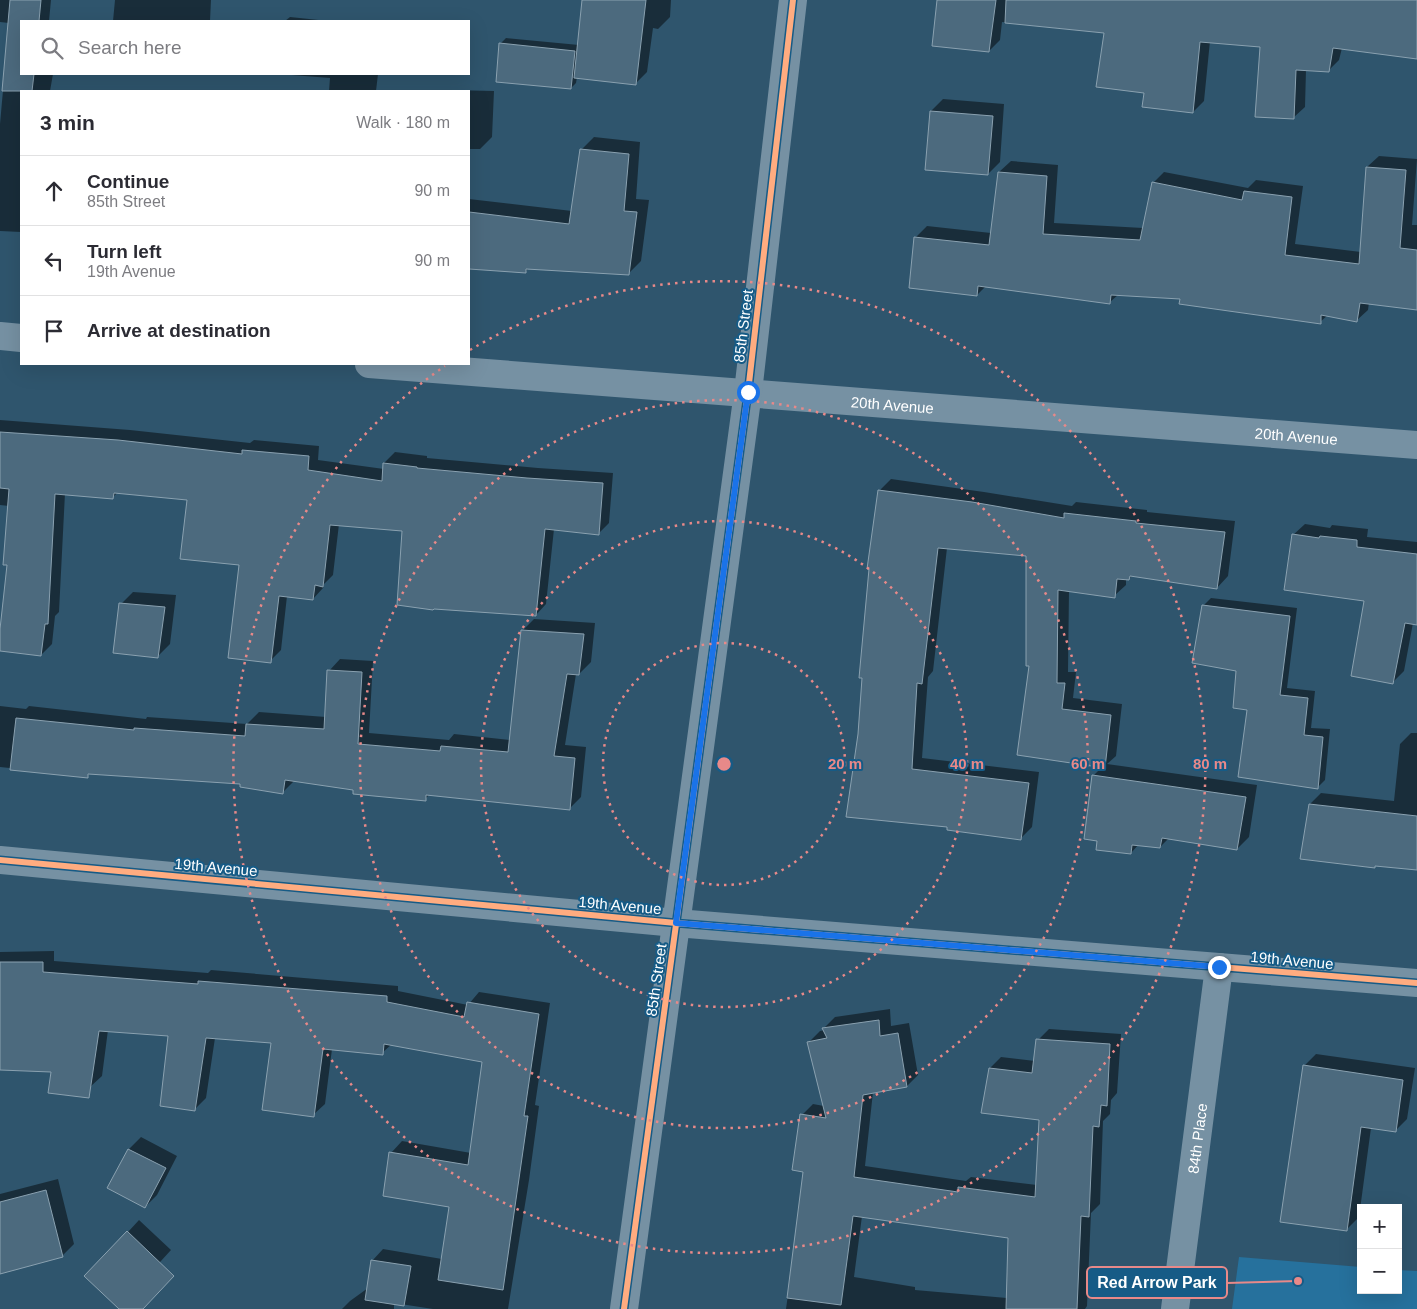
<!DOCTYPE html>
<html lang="en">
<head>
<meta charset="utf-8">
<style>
  body { margin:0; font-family:Helvetica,sans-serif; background:#f7f7f7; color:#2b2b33 }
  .controls { position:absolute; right:15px; bottom:15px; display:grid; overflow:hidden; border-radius:0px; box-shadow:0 5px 20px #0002 }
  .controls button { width:45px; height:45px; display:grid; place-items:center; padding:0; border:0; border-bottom:1px solid #e1e1e2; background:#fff; color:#2b2b33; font:25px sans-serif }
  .stop { position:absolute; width:15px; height:15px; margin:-11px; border:4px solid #1a73e8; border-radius:50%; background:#fff }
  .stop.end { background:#1a73e8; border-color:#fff; box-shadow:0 1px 5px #0008 }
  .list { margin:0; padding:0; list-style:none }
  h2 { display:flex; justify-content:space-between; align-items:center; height:65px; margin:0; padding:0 20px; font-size:21px }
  h2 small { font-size:16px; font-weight:400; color:#7c7c81 }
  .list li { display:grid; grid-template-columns:32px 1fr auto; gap:15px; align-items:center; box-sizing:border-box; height:70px; padding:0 20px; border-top:1px solid #e1e1e2 }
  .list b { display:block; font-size:19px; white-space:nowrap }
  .list p { margin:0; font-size:16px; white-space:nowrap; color:#7c7c81 }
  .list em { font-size:16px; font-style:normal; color:#7c7c81 }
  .icon { flex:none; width:28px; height:28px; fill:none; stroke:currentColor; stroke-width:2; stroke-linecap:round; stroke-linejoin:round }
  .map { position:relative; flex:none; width:1417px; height:1309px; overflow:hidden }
  .search { position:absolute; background:#fff; box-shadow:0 5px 20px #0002; left:20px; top:20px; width:450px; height:55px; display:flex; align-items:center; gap:12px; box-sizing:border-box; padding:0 18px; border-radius:0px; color:#7c7c81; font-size:19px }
  .panel { position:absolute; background:#fff; box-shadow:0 5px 20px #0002; left:20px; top:90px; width:450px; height:275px; border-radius:0px }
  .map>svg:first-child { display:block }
  .green { fill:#26719d }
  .shadow { fill:#0007; fill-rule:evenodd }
  .building { fill:#4c6a7e; stroke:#8aa1b0 }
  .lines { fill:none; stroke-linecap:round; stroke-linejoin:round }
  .minor { stroke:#7691a3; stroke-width:28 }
  .cycleway-casing { stroke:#165b86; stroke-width:9 }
  .cycleway { stroke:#ffac80; stroke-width:6 }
  .route { stroke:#1a73e8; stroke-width:6 }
  .ring { fill:none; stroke:#e88989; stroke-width:2.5; stroke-dasharray:2.5 5 }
  .labels { text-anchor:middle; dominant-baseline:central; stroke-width:4; stroke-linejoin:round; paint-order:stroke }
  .street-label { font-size:15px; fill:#fff; stroke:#165b86 }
  .centre { fill:#e88989; stroke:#165b86; stroke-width:2.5 }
  .ring-label { font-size:15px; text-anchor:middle; font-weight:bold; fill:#e88989; stroke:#165b86; stroke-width:4; stroke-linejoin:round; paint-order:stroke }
  .leader { fill:none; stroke:#e88989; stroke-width:2 }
  .callout-dot { fill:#e88989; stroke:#165b86; stroke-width:2 }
  .callout { fill:#165b86; stroke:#e88989; stroke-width:2 }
  .callout-label { font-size:16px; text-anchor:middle; font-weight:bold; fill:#fff }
</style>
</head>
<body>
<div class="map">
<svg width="1417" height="1309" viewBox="0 0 1417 1309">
  <rect width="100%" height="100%" fill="#2f556d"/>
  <path class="green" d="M1239,1257l122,10v23h37v-20l19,1v38h-185z"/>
  <path class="shadow" d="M0,0h51l-2,21h-28v53h32l-3,17h-29v141l-21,-1v-107l9,-101 -9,-1z
    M115,0h96l-1,21h-97z
    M584,0h87l-1,17 -12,12 -5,-1 -6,44 -12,12 -58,-7 -1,6 -5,5 -71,-44 6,-6 73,7z
    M938,0h479v58l-75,-10 -3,12 -11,11 -22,-1 -1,37 -12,11 -32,-72 -51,-5 -6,60 -11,11 -48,-20 -40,-61 -103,-9 -2,18 -11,11z
    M290,17l38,4h-43z
    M279,74h99l-2,17h-47l1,-13z
    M452,90l42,1 -2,46 -12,12h-11v-58h-18z
    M943,99l61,5 -4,58 -12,12 -57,-63z
    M594,137l46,5 -4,57 13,1 -8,61 -13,13 -99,-6 -4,4 -56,-4v-69l103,12 10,-62z
    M1379,156l38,3 -5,66h5v84l-48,-7 -1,8 -12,11 -28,-6 -8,7 -138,-24 -64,-3 -8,7 -124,-16 -9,9 -67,-8 6,-50 11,-11 64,7 8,-61 12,-11 47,4 -4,58 89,5 10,-45 11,-11 84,16 8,-8 47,6 -8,58 66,8 6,-85z
    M0,420l130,10 120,13 4,-3 65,6 -1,14 66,9v-6l11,-11 32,4v2l111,10 75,5 -4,50 -11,11 -44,-5 -8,75 -10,11 -132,-85 -65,-6 -6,51 -9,9 -1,4 -10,11 -26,-3 -6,54 -11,11 -30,-97 -52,-65 -70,-7 -5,5 -48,-4 -6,119 -4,4 -3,28 -11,11 -41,-5 8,-86 1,-58 -9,-1z
    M891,479l93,13 88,14 4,-4 71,8v2l88,9 -7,55 -11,12 -84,-13 -4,4h-3v6l-12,11 -45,-6 -1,82h8l-3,26 49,6 -6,52 -9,8 150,21 -8,52 -12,12 -68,-11 -9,9 -21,-3 -8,9 -38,-77 9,-9 -71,-102 -4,-110 -80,-7 -14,123 -5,6 -6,81 117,14 -7,55 -11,11 -72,-12 -90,-91 20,-244z
    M1305,524l25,4 2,-3 36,4 -1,8 50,5v82l-4,-1 -9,48 -11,11 -28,-82 -72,-65z
    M133,592l43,3 -6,49 -12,12 -37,-52z
    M1211,598l86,10 -10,80 28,3 -4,37 19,1 -5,51 -8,8 -69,-79 -10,-39 -35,-64z
    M534,619l61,4 -4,39 -12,12h-3l-11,71 21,2 -5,50 -12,12 -139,-15 -5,5 -130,-19 -12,12 -41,-9 -151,-10 -4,3 -87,-9v-61l26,3 3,-3 117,13 1,-2 100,7 12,-12 67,5 3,-46 11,-12 33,2 -4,72 80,7 5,-6 57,6 11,-109z
    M1411,733h6v136l-40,-5 -3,3 -64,-63 11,-11 73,8 6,-57z
    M54,951v10l154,12 3,-3 187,16v5l70,14 11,-13 71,11 -15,102 4,1 -10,74 -21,129h-75l-39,-6v6h-52l8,-8 18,-13 4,-27 11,-12 59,10 9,-53 -60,-53 11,-12 69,12 12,-92 -91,-17 -10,9 -50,-4 -7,55 -12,11 -41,-73 -57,-4 -9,60 -11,11 -26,-74 -61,-5 -6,46 -12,11 -37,-17 -53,-1v-117z
    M890,1009l1,17 18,-3 9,52 -11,11 -34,6 -8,74 101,15 5,-4 66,8 3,-66 -50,-51 11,-11 34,4 3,-21 11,-11 72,5 -4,59 -6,7 -1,14 -7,7 -3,83 -9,9 -4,93 -2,3h-299l19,-138 -3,-56 11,-11 11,2 -15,-64 11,-11 5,-1 -1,-2 11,-11zM862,1216l148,21 -3,61 -92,-8v-3l-61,-10z
    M1316,1054l99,14 -8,51 -12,12 -24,-3 -12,89 -12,12 -43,-163z
    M141,1137l36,19 -20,39 -12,12 -36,-19 20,-39z
    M58,1179l16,65 -12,12 -62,7v-69z
    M139,1220l32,30 -41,45 -2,-63z"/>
  <path class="building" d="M10,0h31l-2,21h-18v53h13l-2,17h-30z
    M582,0h64l-10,85 -62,-7z
    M937,0h59l-7,52 -57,-6z
    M1006,0h411v59l-84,-11 -4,24 -33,-2 -2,49 -39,-2 5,-70 -60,-5 -7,71 -51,-6 2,-14 -48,-6 8,-54 -99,-10z
    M499,43l76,8 -4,38 -75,-7z
    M930,111l63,5 -5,59 -63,-5z
    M580,149l49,5 -5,57 13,1 -8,63 -103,-6v4l-57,-4v-57l100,12z
    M1366,167l40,3 -6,78 17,2v60l-57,-7 -3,19 -36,-7v9l-142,-20 1,-5 -69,-4 -1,9 -132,-18 -1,10 -68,-8 5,-51 75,8 9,-73 49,4 -4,58 97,6 12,-58 90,18 2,-9 48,6 -7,58 74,9z
    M0,432l118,8 124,14v-4l67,6 -1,14 74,11 1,-18 34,4v1l110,10 76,5 -4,52 -54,-6 -9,87 -102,-7 -1,1 -36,-5 5,-74 -72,-6 -7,62 -8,-2 -2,15 -34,-4 -8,67 -43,-5 11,-93 -59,-6 7,-59 -73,-7 -1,6 -58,-5 -7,130h-3l-4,32 -41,-5v-22l7,-64h-4l6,-76 -9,-1z
    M878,490l94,12 92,16v-5l72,8v2l89,9 -8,57 -87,-13 -1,4 -12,-1 -2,19 -57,-8 -1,93h8l-3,26 49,6 -6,53 -88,-13 12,-89h-3v-110l-88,-8 -16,136 -5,-1 -5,86 117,14 -8,57 -74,-10v-3l-101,-10 12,-83 4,-56h-3l10,-109h-2z
    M1292,534l27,4 1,-2 37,4v7l60,7v71l-12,-2 -12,61 -42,-8 13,-75 -80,-11z
    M119,603l46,4 -7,51 -45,-5z
    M1202,605l88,11 -10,79 28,3 -4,37 19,2 -5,52 -80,-12 9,-67 -14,-2 3,-37 -44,-8z
    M521,630l63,4 -5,41 -12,-1 -13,82 21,2 -5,52 -144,-15v6l-73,-7v-4l-68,-10 -2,14 -43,-7v-3l-152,-10v4l-78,-8 6,-52 118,12v-2l111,8 1,-12 78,5 3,-59 35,2 -4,72 82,7 1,-5 67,6z
    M1092,775l154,22 -9,53 -75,-12 -2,10 -28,-3 -1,9 -35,-4 1,-9 -13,-2z
    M1309,804l108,12v54l-42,-4v2l-75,-9z
    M0,962h43v10l155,12v-3l189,15v6l77,15 3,-15 72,12 -15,102h4l-25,174 -65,-10 11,-73 -66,-11 6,-44 79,13 14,-103 -98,-18 -1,11 -60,-6 -9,68 -52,-7 9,-67 -65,-5 -11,73 -35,-5 8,-70 -69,-5 -10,67 -41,-5 3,-21 -51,-2z
    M879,1020l1,16 18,-3 9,54 -44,8 -9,82 104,15v-5l77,10 4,-77 -58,-7 8,-45 43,5 4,-34 74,5 -3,62 -6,-1 -2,22 -6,-1 -4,91 -8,-1 -4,93h-71l2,-71 -155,-22 -12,89 -54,-7 16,-126 -11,-2 8,-56 26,4 -19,-76 20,-4 -5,-10z
    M1303,1065l100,15 -7,52 -35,-5 -14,104 -67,-9z
    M128,1149l38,19 -21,40 -38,-20z
    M46,1190l17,67 -63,17v-72z
    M127,1231l47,45 -31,33h-24l-35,-33z
    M371,1260l40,6 -7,40 -39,-6z"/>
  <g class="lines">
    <g class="minor">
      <path d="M0,336l21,2"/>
      <path id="s1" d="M369,364l1048,81"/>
      <path d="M0,860l676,63 741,60"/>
      <path d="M624,1309l124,-917 45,-392"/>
      <path id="s2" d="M1175,1309l44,-342"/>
    </g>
    <defs>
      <path id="cycleway" d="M0,860l676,63 741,60
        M624,1309l124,-917 45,-392"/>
    </defs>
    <use href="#cycleway" class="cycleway-casing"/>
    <use href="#cycleway" class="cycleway"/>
  </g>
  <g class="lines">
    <path class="route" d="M748,392l-72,531 543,44"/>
  </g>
  <g class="ring">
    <circle cx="724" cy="764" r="121"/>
    <circle cx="724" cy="764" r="243"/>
    <circle cx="724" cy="764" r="364"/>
    <path d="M470 350A486 486 0 1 1 445 366"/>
  </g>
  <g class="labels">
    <g class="street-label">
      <text transform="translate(743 326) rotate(-83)">85th Street</text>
      <text stroke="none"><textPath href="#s1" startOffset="525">20th Avenue</textPath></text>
      <text stroke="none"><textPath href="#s1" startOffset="930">20th Avenue</textPath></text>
      <text transform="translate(216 867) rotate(5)">19th Avenue</text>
      <text transform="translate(620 905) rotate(5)">19th Avenue</text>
      <text transform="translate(1292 960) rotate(5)">19th Avenue</text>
      <text transform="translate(656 980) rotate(-82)">85th Street</text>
      <text stroke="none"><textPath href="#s2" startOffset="172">84th Place</textPath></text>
    </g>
  </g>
  <circle cx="724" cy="764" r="8" class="centre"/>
  <g class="ring-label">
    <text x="845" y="769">20 m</text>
    <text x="967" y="769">40 m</text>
    <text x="1088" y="769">60 m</text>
    <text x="1210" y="769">80 m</text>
  </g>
  <path class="leader" d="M1298 1281L1227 1283"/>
  <circle class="callout-dot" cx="1298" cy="1281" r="5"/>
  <rect class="callout" x="1087" y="1267" width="140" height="31" rx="5"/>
  <g class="callout-label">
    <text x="1157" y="1288">Red Arrow Park</text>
  </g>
</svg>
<div class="controls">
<button>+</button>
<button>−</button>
</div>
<div class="stop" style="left:748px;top:392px"></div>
<div class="stop end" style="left:1219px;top:967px"></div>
<div class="search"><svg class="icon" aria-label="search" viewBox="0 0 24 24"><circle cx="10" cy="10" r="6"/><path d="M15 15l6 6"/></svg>Search here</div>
<section class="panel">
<h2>3 min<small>Walk · 180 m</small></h2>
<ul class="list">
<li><svg class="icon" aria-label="ahead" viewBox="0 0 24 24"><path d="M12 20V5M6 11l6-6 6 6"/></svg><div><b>Continue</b><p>85th Street</p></div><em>90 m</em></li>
<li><svg class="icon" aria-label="left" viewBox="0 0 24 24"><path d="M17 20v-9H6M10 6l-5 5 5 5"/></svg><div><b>Turn left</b><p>19th Avenue</p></div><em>90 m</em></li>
<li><svg class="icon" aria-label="arrive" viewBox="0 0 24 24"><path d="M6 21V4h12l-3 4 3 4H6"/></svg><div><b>Arrive at destination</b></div></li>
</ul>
</section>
</div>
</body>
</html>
